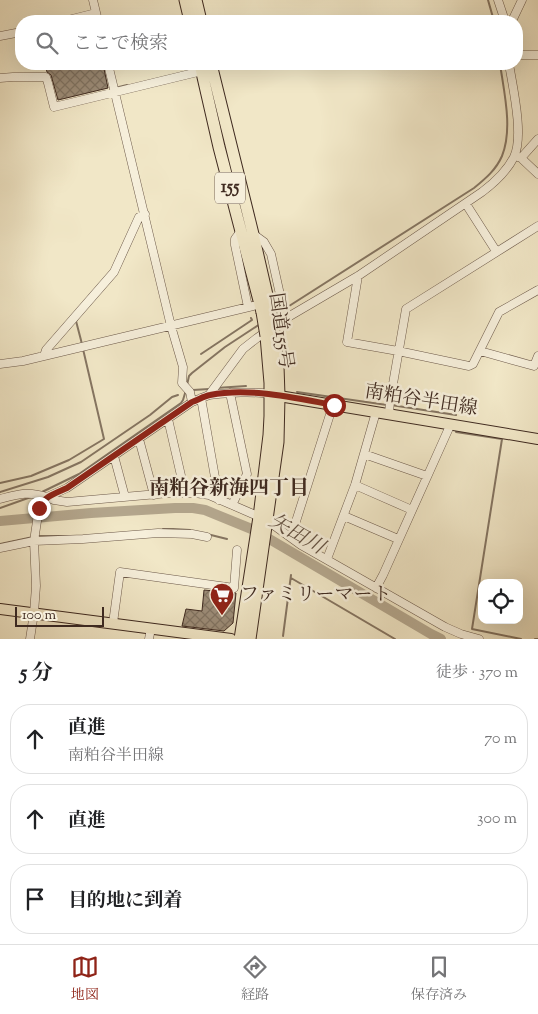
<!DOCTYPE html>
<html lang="ja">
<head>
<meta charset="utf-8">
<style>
  body { margin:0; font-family:"Sorts Mill Goudy","Noto Serif JP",serif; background:#f6f6f6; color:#202124 }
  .controls { position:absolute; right:15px; bottom:15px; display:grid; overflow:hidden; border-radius:10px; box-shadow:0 5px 20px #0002 }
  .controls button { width:45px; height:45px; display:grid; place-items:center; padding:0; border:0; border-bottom:1px solid #e0e0e0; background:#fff; color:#202124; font:25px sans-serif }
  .scale { position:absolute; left:15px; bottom:12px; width:89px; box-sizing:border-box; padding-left:5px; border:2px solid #3f2a20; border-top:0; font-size:14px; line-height:18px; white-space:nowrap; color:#3f2a20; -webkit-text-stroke:4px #f6efdb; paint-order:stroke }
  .stop { position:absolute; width:15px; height:15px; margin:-11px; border:4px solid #8f2418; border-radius:50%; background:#fff }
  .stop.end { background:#8f2418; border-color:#fff; box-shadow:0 1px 5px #0008 }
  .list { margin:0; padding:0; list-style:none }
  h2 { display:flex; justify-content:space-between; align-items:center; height:65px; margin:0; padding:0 20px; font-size:21px }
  h2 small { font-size:16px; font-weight:400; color:#757577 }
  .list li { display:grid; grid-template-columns:32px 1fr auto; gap:15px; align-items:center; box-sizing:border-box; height:70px; margin:0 10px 10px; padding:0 10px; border:1px solid #e0e0e0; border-radius:20px }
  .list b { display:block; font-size:19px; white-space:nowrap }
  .list p { margin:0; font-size:16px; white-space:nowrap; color:#757577 }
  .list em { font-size:16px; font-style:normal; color:#757577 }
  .icon { flex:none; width:28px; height:28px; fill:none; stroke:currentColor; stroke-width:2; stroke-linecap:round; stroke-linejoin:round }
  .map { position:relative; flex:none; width:538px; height:639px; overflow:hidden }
  .search { position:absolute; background:#fff; box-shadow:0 5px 20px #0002; left:15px; right:15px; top:15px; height:55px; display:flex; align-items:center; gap:12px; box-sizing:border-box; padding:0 18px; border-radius:20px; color:#757577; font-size:19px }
  .sheet { height:305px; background:#fff }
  nav { display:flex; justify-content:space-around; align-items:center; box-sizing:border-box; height:70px; border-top:1px solid #e0e0e0; background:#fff; font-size:14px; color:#757577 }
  nav a { display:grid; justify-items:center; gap:2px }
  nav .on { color:#8f2418 }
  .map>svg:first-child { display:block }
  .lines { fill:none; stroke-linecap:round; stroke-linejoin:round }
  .stream { stroke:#857562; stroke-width:2 }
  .river { stroke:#b4a78e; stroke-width:10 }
  .building { fill:url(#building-cross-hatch); stroke:#3f2a20 }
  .minor-casing { stroke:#6c594a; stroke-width:9 }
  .major-casing { stroke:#3f2a20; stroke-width:12 }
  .highway-casing { stroke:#3f2a20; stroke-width:13 }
  .minor { stroke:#f6efdb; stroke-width:8 }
  .major { stroke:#f1e7c7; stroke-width:10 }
  .highway { stroke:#f1e7c7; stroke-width:11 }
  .highway-bridge-casing { stroke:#3f2a20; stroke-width:13; stroke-linecap:butt }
  .highway-bridge { stroke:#f1e7c7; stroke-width:11 }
  .route { stroke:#8f2418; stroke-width:6 }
  .labels { text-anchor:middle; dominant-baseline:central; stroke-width:5; stroke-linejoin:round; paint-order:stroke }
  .shield { fill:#f6efdb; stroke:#766558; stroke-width:1 }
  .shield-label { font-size:18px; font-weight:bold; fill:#3f2a20 }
  .street-label { font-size:19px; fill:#3f2a20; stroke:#f6efdb }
  .poi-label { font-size:19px; fill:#3f2a20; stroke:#f6efdb; text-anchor:start }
  .neighbourhood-label { font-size:20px; font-weight:bold; fill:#3f2a20; stroke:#f6efdb }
  .water-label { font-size:20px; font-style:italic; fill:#625041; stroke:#f6efdb }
</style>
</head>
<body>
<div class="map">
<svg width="538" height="639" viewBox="0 0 538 639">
  <defs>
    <pattern id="building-cross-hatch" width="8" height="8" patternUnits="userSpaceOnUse" patternTransform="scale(1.25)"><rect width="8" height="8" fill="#9c8c77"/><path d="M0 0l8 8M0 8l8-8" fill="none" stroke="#817361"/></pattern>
  </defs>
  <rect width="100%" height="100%" fill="#f1e7c7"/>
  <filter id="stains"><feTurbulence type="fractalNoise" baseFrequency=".004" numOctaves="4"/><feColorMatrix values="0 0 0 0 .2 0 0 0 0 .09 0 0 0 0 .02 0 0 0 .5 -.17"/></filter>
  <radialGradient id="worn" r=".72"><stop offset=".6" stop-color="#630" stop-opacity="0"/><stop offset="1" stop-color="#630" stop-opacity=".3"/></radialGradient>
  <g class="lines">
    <path class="stream" d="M488,0l6,21
      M119,87l8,-2
      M234,180l1,7
      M275,315l199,-127c11,-9 22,-18 28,-32 11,-27 2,-64 -2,-92
      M77,320l-1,1 6,23
      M201,354l51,-34 -1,-2
      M187,385l2,-9 3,-3 33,-26 35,-23
      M216,388l30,-2
      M193,390l16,-1
      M297,392l90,13
      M391,405l65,10
      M456,432l46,7 -30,190 49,10
      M0,483l31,-7 38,-16 35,-21 -21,-90
      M0,492l48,-15 33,-15 69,-47 22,-18 6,-2
      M42,492l37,-18 102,-71 2,-3 3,-10
      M0,508l31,-11
      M163,529h10l17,1
      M207,534l20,5
      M38,536h35
      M0,544l33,-7
      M291,578l104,61
      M283,636l8,-61
      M535,639h3"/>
    <path class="river" d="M0,521l91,-8 84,-5h18l12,2 49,20 177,104 10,5"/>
  </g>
  <path class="building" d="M45,64h58l5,24 -50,12 -7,-25 -4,-3z
    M204,590l32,3 -3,30 -9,8 -42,-5 4,-17 16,2z"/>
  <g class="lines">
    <defs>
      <path id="minor" d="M93,0l5,21
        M498,0l7,21
        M64,21l32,-8
        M512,21l10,-21
        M0,36l21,-4
        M517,53l5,2h16
        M108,64l63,262 12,41 -1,16 8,9 2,10
        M0,78l13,-1h33l2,6 6,24 148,-36
        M515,156l6,2 17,16
        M521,158l17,-19
        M466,204l30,47
        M241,231l-6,8v6l13,62
        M253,234l11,8 7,12 10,45
        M358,276l-11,66 51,9 71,15 4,-2 26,-52 39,-22
        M480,351l54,15 4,-10
        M44,356l2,-6 68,-78 25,-55 6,-3
        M0,364l23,-3 230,-55
        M230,393l17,81 -15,31
        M209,395c21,-2 40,-4 61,-1
        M201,398l18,102
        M389,414l1,-13 16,-92 132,-83
        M168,419l17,74
        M139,439l15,56
        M364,454l63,22
        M114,456l11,41
        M355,485l57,25
        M47,497l20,-9 125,-86 17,-7 34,-46 14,-11 26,-18 75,-44 124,-84c12,-9 25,-21 32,-35 10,-21 -1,-69 -5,-93
        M47,497l7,3 13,2 102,-9h26l14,2 44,19 19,10 29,21 144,82 16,7 18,5
        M0,499c19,-5 28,-8 47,-2l-5,4 -3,7 -5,33 2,45 -2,27 -4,26
        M344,516l54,23
        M291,537l42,-132
        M0,548l34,-7 49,-2 75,-6 34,1 15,3
        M327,559l28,-74 21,-73
        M376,588l7,-13 66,-147v-4
        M113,623l7,-51 114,16 3,-38
        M149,639l2,-11"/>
      <path id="major" d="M273,395l265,44
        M0,609l231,30"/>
      <path id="highway" d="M185,0l5,21
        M196,0l5,21
        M200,64l19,83 43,165
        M211,64l42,170 17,74
        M240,639l19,-122 10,-82 1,-19v-33l-4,-47
        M250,639l28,-197 1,-46 -1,-30 -4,-34"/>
    </defs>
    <use href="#minor" class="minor-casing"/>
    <use href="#major" class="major-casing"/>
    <use href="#highway" class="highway-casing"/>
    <use href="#minor" class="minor"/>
    <use href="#major" class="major"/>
    <use href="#highway" class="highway"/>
    <defs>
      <path id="highway-bridge" d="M270,308l4,24
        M262,312l4,24"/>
    </defs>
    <use href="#highway-bridge" class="highway-bridge-casing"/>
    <use href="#highway-bridge" class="highway-bridge"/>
  </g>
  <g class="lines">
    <path class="route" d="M39,508c5,-12 17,-15 28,-20l125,-86c6,-2 12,-6 18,-7 39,-8 85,3 124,10"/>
  </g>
  <defs>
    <symbol id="supermarket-pin" viewBox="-11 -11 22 30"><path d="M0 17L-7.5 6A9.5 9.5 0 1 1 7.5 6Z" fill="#8f2418" stroke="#f6efdb"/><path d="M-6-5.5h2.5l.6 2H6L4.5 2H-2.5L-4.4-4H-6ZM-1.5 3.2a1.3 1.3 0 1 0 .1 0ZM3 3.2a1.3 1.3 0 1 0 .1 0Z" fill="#fff"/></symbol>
  </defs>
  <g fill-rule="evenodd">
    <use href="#supermarket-pin" x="208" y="581" width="28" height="38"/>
  </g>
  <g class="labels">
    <rect class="shield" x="215" y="172.5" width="30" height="31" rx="4"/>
    <g class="shield-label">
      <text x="230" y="188">155</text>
    </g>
    <g class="street-label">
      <text transform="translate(280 331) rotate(82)">国道155号</text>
      <text transform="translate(421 401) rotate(9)">南粕谷半田線</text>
    </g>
    <g class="poi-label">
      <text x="240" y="595">ファミリーマート</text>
    </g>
    <g class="neighbourhood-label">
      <text x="229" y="489">南粕谷新海四丁目</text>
    </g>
    <g class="water-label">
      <text transform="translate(296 535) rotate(30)">矢田川</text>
    </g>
  </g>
  <rect width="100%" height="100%" filter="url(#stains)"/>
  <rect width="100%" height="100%" fill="url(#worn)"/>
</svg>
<div class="controls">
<button><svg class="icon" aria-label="locate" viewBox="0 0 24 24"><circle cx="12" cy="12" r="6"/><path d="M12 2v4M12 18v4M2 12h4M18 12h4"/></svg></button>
</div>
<div class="scale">100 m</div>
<div class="stop" style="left:334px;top:405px"></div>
<div class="stop end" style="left:39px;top:508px"></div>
<div class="search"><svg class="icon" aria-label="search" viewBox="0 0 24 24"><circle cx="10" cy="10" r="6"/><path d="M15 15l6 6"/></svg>ここで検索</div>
</div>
<section class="sheet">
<h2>5 分<small>徒歩 · 370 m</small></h2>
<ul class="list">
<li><svg class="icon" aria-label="ahead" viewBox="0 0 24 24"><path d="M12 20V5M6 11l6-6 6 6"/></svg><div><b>直進</b><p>南粕谷半田線</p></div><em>70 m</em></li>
<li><svg class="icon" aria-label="ahead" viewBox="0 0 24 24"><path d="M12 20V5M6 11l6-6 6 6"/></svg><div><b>直進</b></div><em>300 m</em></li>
<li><svg class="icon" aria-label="arrive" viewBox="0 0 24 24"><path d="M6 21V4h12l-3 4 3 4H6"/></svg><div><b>目的地に到着</b></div></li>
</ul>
</section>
<nav>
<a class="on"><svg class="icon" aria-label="map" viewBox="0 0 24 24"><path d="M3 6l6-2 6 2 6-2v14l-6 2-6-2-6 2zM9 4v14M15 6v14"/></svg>地図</a>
<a><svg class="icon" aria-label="directions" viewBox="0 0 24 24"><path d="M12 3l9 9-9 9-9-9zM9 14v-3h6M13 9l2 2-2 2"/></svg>経路</a>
<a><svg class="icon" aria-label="saved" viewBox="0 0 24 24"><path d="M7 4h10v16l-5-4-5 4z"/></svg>保存済み</a>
</nav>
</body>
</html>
